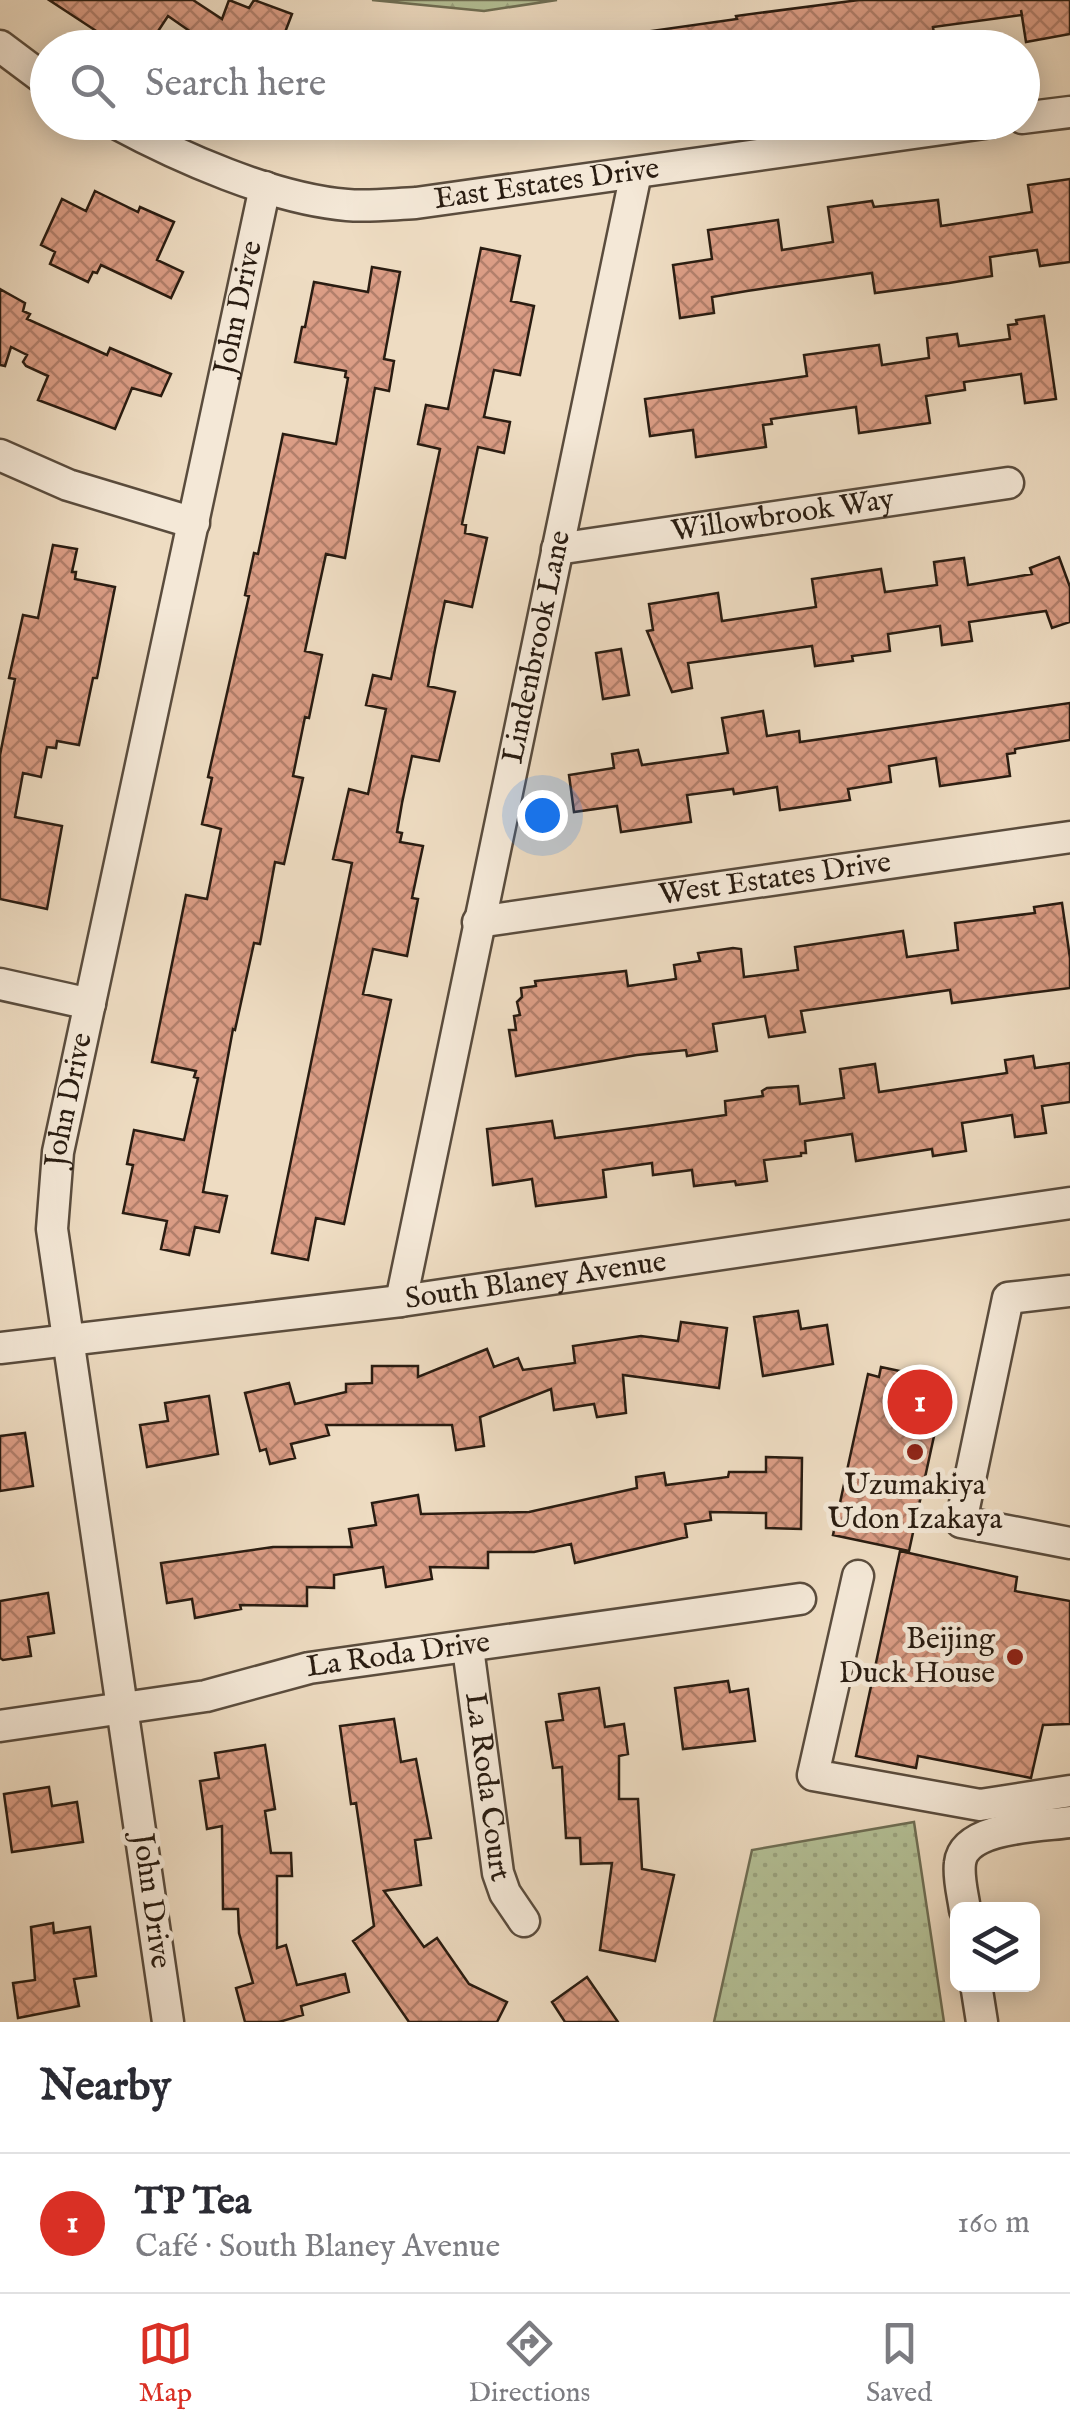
<!DOCTYPE html>
<html lang="en">
<head>
<meta charset="utf-8">
<style>
  body { margin:0; font-family:"IM FELL English",serif; background:#f2f2f3; color:#2b2b33 }
  .controls { position:absolute; right:30px; bottom:30px; display:grid; overflow:hidden; border-radius:15px; box-shadow:0 5px 25px #0003 }
  .controls button { width:90px; height:90px; display:grid; place-items:center; padding:0; border:0; border-bottom:2px solid #e1e1e2; background:#fff; color:#2b2b33; font:50px sans-serif }
  .you { position:absolute; left:542px; top:815px; width:35px; height:35px; margin:-25px; border:8px solid #fff; border-radius:50%; background:#1a73e8; box-shadow:0 0 0 15px #1a73e833 }
  .badge { display:grid; place-items:center; width:65px; height:65px; border-radius:50%; background:#d93025; color:#fff; font-size:32px; font-weight:700 }
  .pin { position:absolute; translate:-50% -50%; border:5px solid #fff; box-shadow:0 2px 10px #0006 }
  .list { margin:0; padding:0; list-style:none }
  h2 { display:flex; justify-content:space-between; align-items:center; height:130px; margin:0; padding:0 40px; font-size:42px }
  h2 small { font-size:32px; font-weight:400; color:#7c7c81 }
  .list li { display:grid; grid-template-columns:65px 1fr auto; gap:30px; align-items:center; box-sizing:border-box; height:140px; padding:0 40px; border-top:2px solid #e1e1e2 }
  .list b { display:block; font-size:38px; white-space:nowrap }
  .list p { margin:0; font-size:32px; white-space:nowrap; color:#7c7c81 }
  .list em { font-size:32px; font-style:normal; color:#7c7c81 }
  .icon { flex:none; width:55px; height:55px; fill:none; stroke:currentColor; stroke-width:2; stroke-linecap:round; stroke-linejoin:round }
  .map { position:relative; flex:none; width:1070px; height:2022px; overflow:hidden }
  .search { position:absolute; background:#fff; box-shadow:0 5px 25px #0003; left:30px; right:30px; top:30px; height:110px; display:flex; align-items:center; gap:25px; box-sizing:border-box; padding:0 35px; border-radius:55px; color:#7c7c81; font-size:38px }
  .sheet { height:270px; background:#fff }
  nav { display:flex; justify-content:space-around; align-items:center; box-sizing:border-box; height:140px; border-top:2px solid #e1e1e2; background:#fff; font-size:28px; color:#7c7c81 }
  nav a { display:grid; justify-items:center; gap:5px }
  nav .on { color:#d93025 }
  .map>svg:first-child { display:block }
  .green { fill:url(#green-dots); stroke:#6e6e54; stroke-width:2.5 }
  .forest { fill:url(#forest-firs); stroke:#6e6e54; stroke-width:2.5 }
  .building { fill:url(#building-cross-hatch); stroke:#291c11; stroke-width:2.5 }
  .lines { fill:none; stroke-linecap:round; stroke-linejoin:round }
  .minor-casing { stroke:#5a4c3d; stroke-width:35 }
  .minor { stroke:#f4e8d7; stroke-width:30 }
  .poi-dot { fill:#8f2418; stroke:#f4e8d7; stroke-width:4 }
  .labels { text-anchor:middle; dominant-baseline:central; stroke-width:10; stroke-linejoin:round; paint-order:stroke }
  .street-label { font-size:30px; fill:#291c11; stroke:#f4e8d7 }
  .poi-label { font-size:30px; fill:#291c11; stroke:#f4e8d7 }
</style>
</head>
<body>
<div class="map">
<svg width="1070" height="2022" viewBox="0 0 1070 2022">
  <defs>
    <pattern id="green-dots" width="8" height="8" patternUnits="userSpaceOnUse" patternTransform="scale(2.5)"><rect width="8" height="8" fill="#b4c197"/><path d="M2 2h.1M6 6h.1" fill="none" stroke="#9ba581" stroke-width="1.8" stroke-linecap="round"/></pattern>
    <pattern id="forest-firs" width="22" height="20" patternUnits="userSpaceOnUse" patternTransform="scale(2.5)"><rect width="22" height="20" fill="#b4c197"/><path d="M5 1l3.5 6h-7zM16 11l3.5 6h-7z" fill="#9ba581"/></pattern>
    <pattern id="building-cross-hatch" width="8" height="8" patternUnits="userSpaceOnUse" patternTransform="scale(2.5)"><rect width="8" height="8" fill="#db9d85"/><path d="M0 0l8 8M0 8l8-8" fill="none" stroke="#b27f6b"/></pattern>
  </defs>
  <rect width="100%" height="100%" fill="#eedcc2"/>
  <filter id="stains"><feTurbulence type="fractalNoise" baseFrequency=".002" numOctaves="4"/><feColorMatrix values="0 0 0 0 .2 0 0 0 0 .09 0 0 0 0 .02 0 0 0 .5 -.17"/></filter>
  <radialGradient id="worn" r=".72"><stop offset=".6" stop-color="#630" stop-opacity="0"/><stop offset="1" stop-color="#630" stop-opacity=".3"/></radialGradient>
  <path class="green" d="M914,1822l30,200h-230l38,-172z"/>
  <path class="forest" d="M372,0h185l-73,11z"/>
  <path class="building" d="M49,0h144l29,19 7,-19 20,8 5,-8 38,14 -13,34h-65l-46,-32 -21,32h-42l5,-8z
    M859,0h211v34l-44,8 -5,-32 1,5 -89,12 3,21h-111l-1,-5 -29,5h-157l-1,-15 100,-14 -1,-3z
    M1070,179v83l-30,4 -3,-16 -47,7 2,19 -43,7 -74,10 -3,-20 -125,18 -35,6 2,16 -34,5 -7,-53 39,-6 -4,-29 70,-10 4,30 51,-8 -5,-35 44,-6 2,6 64,-7 3,26 91,-14 -4,-27z
    M95,191l43,21 2,-5 34,15 -17,38 26,12 -12,26 -70,-33 -4,8 -4,-1 -5,10 -38,-18 5,-12 -14,-7 21,-46 24,12z
    M481,248l39,8 -9,45 23,5 -14,69 -26,-5 -10,47 26,5 -6,31 -26,-6 -16,77 4,1 -1,8 22,5 -15,69 -27,-6 -10,48 -7,37 27,6 -16,69 -27,-5 -10,47 -5,29 5,1 -2,9 23,4 -11,52 6,1 -11,57 -34,-7 -10,45 28,6 -47,224 -28,-6 -8,42 -36,-7 80,-390 -19,-4 16,-70 19,5 18,-85 -20,-4 7,-30 18,4 49,-230 -22,-5 8,-39 22,4z
    M372,267l28,5 -16,87 10,2 -5,30 -14,-3 -30,170 -19,-4 -21,97 17,4 -13,63 -4,-1 -12,59 10,2 -19,86 -9,-2 -15,82 -6,-1 -19,87 -2,-1 -30,163 24,4 -8,36 -24,-5 -6,28 -28,-6 6,-28 -44,-8 10,-48 -6,-1 7,-34 50,10 14,-62 -4,-1 2,-6 -44,-9 34,-167 21,4 14,-70 -19,-5 10,-46 -4,-1 41,-181 -4,-1 9,-42 4,1 25,-120 53,10 12,-66 -3,-1 1,-6 -51,-9 7,-35h3l9,-45 54,10z
    M0,289l25,14 -2,8 7,3 -3,5 80,36 3,-7 61,26 -10,22 -29,-8 -17,41 -77,-29 10,-24 -22,-10 -3,-4 4,-7 -16,-8 -6,19 -5,-1z
    M1044,316l12,83 -31,4 -4,-29 -57,8 1,8 -39,6 4,27 -71,10 -3,-26 -85,12 1,5 -9,1 3,22 -70,10 -3,-27 -43,6 -5,-37 162,-23 -3,-21 75,-10 3,20 47,-7 -2,-20 30,-4 2,12 51,-7 -2,-14 9,-1 -1,-4z
    M53,545l24,4 -5,23h4l-1,7 40,8 -18,91h-4l-14,67 -22,-4 -1,7 -9,-1 -6,30 -18,-4 -8,44 47,9 -15,83 -47,-10v-144l15,-76 -6,-1 14,-63 15,3z
    M1059,557l11,30v35l-18,6 -6,-17 -77,11 3,19 -30,4 -2,-19 -52,8 2,17 -38,5 1,5 -38,5 -3,-20 -124,17 4,25 -20,4 -25,-61 6,-1 -4,-26 69,-11 4,28 94,-14 -4,-28 69,-10 4,23 52,-7 -3,-23 30,-4 4,27 64,-11 -2,-6z
    M621,649l8,46 -26,4 -7,-46z
    M1070,703v37l-55,9v4l-8,1 3,22 -70,10 -4,-28 -47,8 2,16 -43,7 2,11 -70,10 -3,-23 -43,7 -1,-5 -46,6 4,27 -70,10 -4,-26 -43,6 -5,-37 45,-7 -2,-14 26,-4 4,15 86,-12 -6,-35 41,-7 4,25 32,-5 1,11z
    M1062,903l8,55v30l-118,15 -2,-13 -149,21 4,21 -36,5 -4,-21 -52,8 4,27 -30,5 -1,-6 -49,5 -121,21 -7,-46h7l-2,-14 6,-1 -3,-13 5,-5 -1,-9 15,-2 -1,-5 91,-10 2,15 48,-7 -2,-14 26,-4 -2,-8 35,-5 8,1 3,28 54,-7 -3,-23 108,-16 4,26 51,-7 -3,-27 80,-10 -1,-6z
    M1033,1056l2,12 35,-5v39l-28,4 4,27 -31,4 -3,-22 -50,8 4,28 -33,5 -1,-7 -76,12 -4,-27 -47,7 1,12h-5v3l-37,4 3,21 -31,4 -1,-4 -41,5 -2,-16 -39,5 -1,-12 -49,7 3,27 -70,9 -4,-27 -39,6 -6,-56 65,-8 3,17 92,-12 79,-11 -1,-14 38,-5 -1,-5 5,-3 31,-2 2,18 44,-6 -4,-29 35,-5 4,28 128,-19 -2,-13z
    M798,1311l3,18 26,-4 6,39 -70,12 -9,-59z
    M681,1322l46,6 -8,60 -96,-13 3,38 -29,4 -3,-13 -40,6 -3,-21 -71,28 4,29 -28,4 -4,-25h-126l3,10 -38,9 4,14 -25,6 -4,-15 -6,2 -15,-58 44,-10 6,21 51,-12v-8l26,-1v-17h46v11l69,-28 7,18 24,-9 5,12 52,-7 -2,-17 68,-10 37,5z
    M881,1367l65,14 -37,170 -76,-16 35,-161 11,3z
    M209,1396l9,58 -71,13 -7,-42 28,-4 -3,-18z
    M25,1433l8,53 -33,5v-55z
    M766,1457l36,1 -1,71 -35,-1v-15l-56,-1 1,8 -26,4 2,13 -112,26 -4,-19 -37,8h-46v16l-58,-1 2,12 -46,8 -3,-20 -49,8v13l-27,-1v19l-67,-1 1,4 -46,9 -3,-19 -25,4 -6,-40 112,-16h79l-3,-18 27,-4 -4,-22 46,-8 3,19 108,-2 108,-24 -1,-11 28,-4 2,12 62,-8 1,-5h37z
    M900,1551l117,26 -2,14 55,10v123l-27,1 -12,53 -113,-22 -2,12 -60,-12z
    M48,1593l6,40 -26,4 3,19 -28,4 -3,-2v-57z
    M728,1681l2,11 18,-3 7,52 -72,8 -8,-61z
    M599,1688l6,39 19,-3 4,30 -9,2v43h19l4,70 32,6 -19,86 -55,-11 12,-87 -31,1 -1,-26h-14l-4,-71 -9,1 -7,-46 17,-2 -4,-26z
    M394,1719l7,43 15,-3 15,79 -16,2 6,45 -37,6 40,56 13,-9 32,46 38,18 -10,20h-88l-56,-81 21,-15 -18,-123 -5,1 -11,-78z
    M265,1745l10,64 -10,2 6,42h20l1,23h-15v72l9,-3 11,40 48,-11 4,18 -48,14 2,9 -24,7h-34l-9,-34 17,-5 -14,-50 -1,-24h-15l-1,-83 -15,3 -7,-48 19,-3 -4,-25z
    M49,1787l3,19 25,-4 6,40 -71,10 -8,-58z
    M53,1923l1,10 36,-6 6,49 -22,3 5,27 -61,12 -5,-35 22,-3 -4,-53z
    M587,1977l31,45h-53l-13,-20z"/>
  <g class="lines">
    <defs>
      <g id="minor">
        <path d="M0,46l48,36"/>
        <path d="M1022,118l48,-6"/>
        <path id="s1" d="M114,122c65,35 159,77 233,83 22,2 46,-1 69,-2l576,-81"/>
        <path d="M0,455l68,30 126,38"/>
        <path id="s2" d="M557,549l451,-66"/>
        <path id="s3" d="M478,922l592,-85"/>
        <path d="M0,984l90,20"/>
        <path d="M1070,1291l-62,7 -47,224 109,21"/>
        <path id="s4" d="M401,1301l235,-1128"/>
        <path id="s5" d="M0,1348l401,-47 669,-98"/>
        <path d="M858,1576l-45,199 167,30 90,-14"/>
        <path id="s6" d="M468,1648l30,225 7,20 19,28"/>
        <path id="s7" d="M0,1726l206,-30 103,-28 491,-69"/>
        <path d="M965,1910c-2,-15 -7,-32 -5,-47 4,-37 81,-37 110,-41"/>
        <path d="M976,1984l6,38"/>
        <path id="s8" d="M168,2022l-116,-793 6,-77 207,-965"/>
      </g>
    </defs>
    <use href="#minor" class="minor-casing"/>
    <use href="#minor" class="minor"/>
  </g>
  <g class="poi-dot">
    <circle cx="915" cy="1452" r="10"/>
    <circle cx="1015" cy="1657" r="10"/>
  </g>
  <g class="labels">
    <g class="street-label">
      <text stroke="none"><textPath href="#s1" startOffset="450">East Estates Drive</textPath></text>
      <text stroke="none"><textPath href="#s8" startOffset="1742">John Drive</textPath></text>
      <text stroke="none"><textPath href="#s2" startOffset="228">Willowbrook Way</textPath></text>
      <text stroke="none"><textPath href="#s4" startOffset="668">Lindenbrook Lane</textPath></text>
      <text stroke="none"><textPath href="#s3" startOffset="300">West Estates Drive</textPath></text>
      <text stroke="none"><textPath href="#s8" startOffset="932">John Drive</textPath></text>
      <text stroke="none"><textPath href="#s5" startOffset="540">South Blaney Avenue</textPath></text>
      <text stroke="none"><textPath href="#s7" startOffset="405">La Roda Drive</textPath></text>
      <text stroke="none"><textPath href="#s6" startOffset="140">La Roda Court</textPath></text>
      <text transform="translate(151 1901) rotate(82)">John Drive</text>
    </g>
    <g class="poi-label">
      <text x="915" y="1486">Uzumakiya<tspan x="915" dy="34">Udon Izakaya</tspan></text>
      <text x="995" y="1640" text-anchor="end">Beijing<tspan x="995" dy="34">Duck House</tspan></text>
    </g>
  </g>
  <rect width="100%" height="100%" filter="url(#stains)"/>
  <rect width="100%" height="100%" fill="url(#worn)"/>
</svg>
<div class="controls">
<button><svg class="icon" aria-label="layers" viewBox="0 0 24 24"><path d="M12 4l9 5-9 5-9-5zM3 14l9 5 9-5"/></svg></button>
</div>
<div class="you"></div>
<div class="pin badge" style="left:920px;top:1402px">1</div>
<div class="search"><svg class="icon" aria-label="search" viewBox="0 0 24 24"><circle cx="10" cy="10" r="6"/><path d="M15 15l6 6"/></svg>Search here</div>
</div>
<section class="sheet">
<h2>Nearby<small></small></h2>
<ul class="list">
<li><span class="badge">1</span><div><b>TP Tea</b><p>Café · South Blaney Avenue</p></div><em>160 m</em></li>
</ul>
</section>
<nav>
<a class="on"><svg class="icon" aria-label="map" viewBox="0 0 24 24"><path d="M3 6l6-2 6 2 6-2v14l-6 2-6-2-6 2zM9 4v14M15 6v14"/></svg>Map</a>
<a><svg class="icon" aria-label="directions" viewBox="0 0 24 24"><path d="M12 3l9 9-9 9-9-9zM9 14v-3h6M13 9l2 2-2 2"/></svg>Directions</a>
<a><svg class="icon" aria-label="saved" viewBox="0 0 24 24"><path d="M7 4h10v16l-5-4-5 4z"/></svg>Saved</a>
</nav>
</body>
</html>
